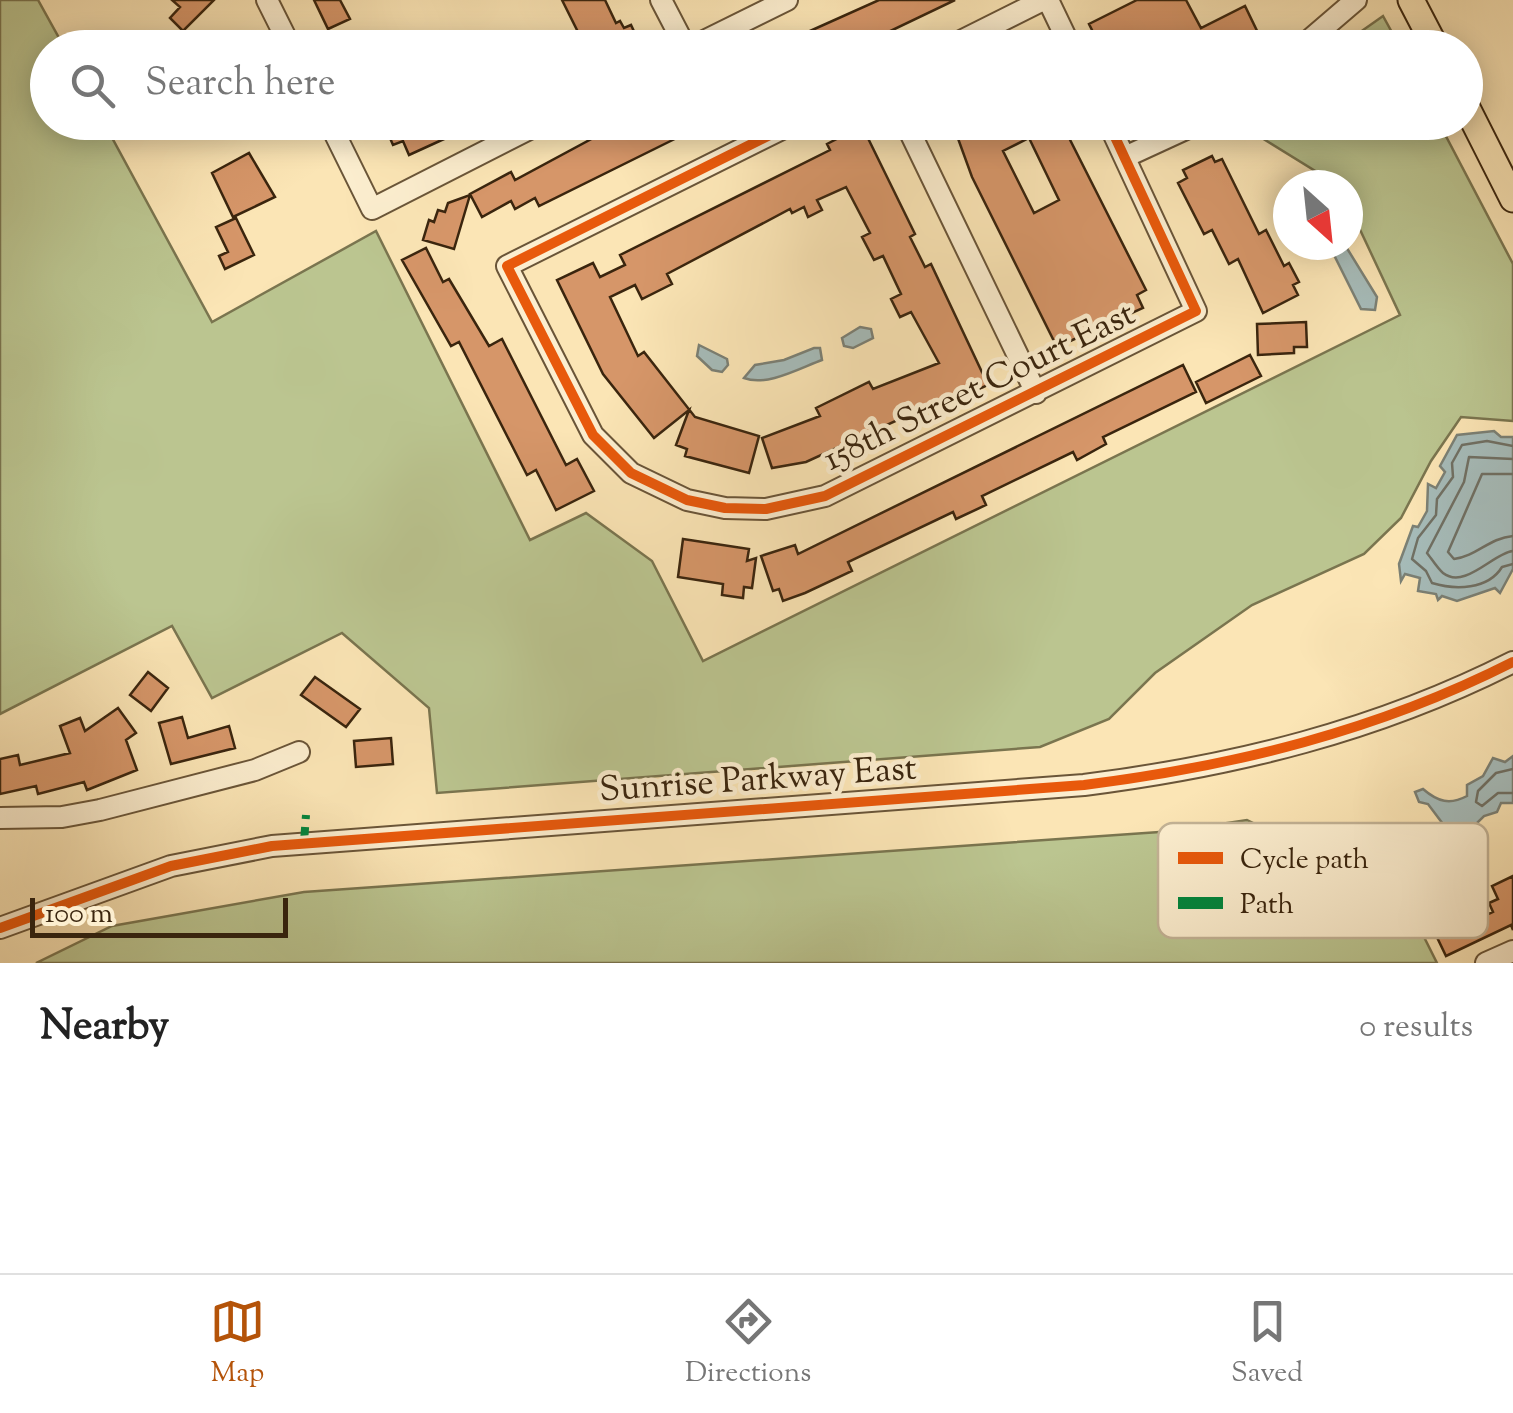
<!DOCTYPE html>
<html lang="en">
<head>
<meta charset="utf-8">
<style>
  body { margin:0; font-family:"Sorts Mill Goudy",serif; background:#f2f2f2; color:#222 }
  .compass { position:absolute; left:1273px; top:170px; width:90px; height:90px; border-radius:50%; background:#fff; box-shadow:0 5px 25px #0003; rotate:153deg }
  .scale { position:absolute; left:30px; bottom:25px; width:258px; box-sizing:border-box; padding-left:10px; border:5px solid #3a250e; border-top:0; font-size:28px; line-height:35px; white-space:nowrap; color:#3a250e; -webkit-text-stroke:8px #fceecf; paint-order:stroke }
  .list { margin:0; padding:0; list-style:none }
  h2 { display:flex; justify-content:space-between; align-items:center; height:130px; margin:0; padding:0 40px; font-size:42px }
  h2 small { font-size:32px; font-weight:400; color:#767676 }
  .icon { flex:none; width:55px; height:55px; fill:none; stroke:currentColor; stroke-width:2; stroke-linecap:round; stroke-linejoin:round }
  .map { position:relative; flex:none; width:1513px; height:963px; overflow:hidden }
  .search { position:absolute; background:#fff; box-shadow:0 5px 25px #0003; left:30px; right:30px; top:30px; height:110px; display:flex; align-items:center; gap:25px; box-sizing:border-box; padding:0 35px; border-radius:55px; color:#767676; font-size:38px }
  .sheet { height:310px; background:#fff }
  nav { display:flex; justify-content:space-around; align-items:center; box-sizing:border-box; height:140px; border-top:2px solid #e0e0e0; background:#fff; font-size:28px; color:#767676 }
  nav a { display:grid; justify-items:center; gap:5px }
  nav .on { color:#b45309 }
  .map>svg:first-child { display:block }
  .green { fill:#bbc590; stroke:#7a754f; stroke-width:2.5 }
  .water { fill:#a6bcba; stroke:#7b8075; stroke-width:2.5 }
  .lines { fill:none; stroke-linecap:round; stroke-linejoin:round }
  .shore { stroke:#707064; stroke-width:2.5 }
  .building { fill:#d69669; stroke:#3a250e; stroke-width:2.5; fill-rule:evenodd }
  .minor-casing { stroke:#6a5538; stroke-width:24 }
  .major-casing { stroke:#3a250e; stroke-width:29 }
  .minor { stroke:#fceecf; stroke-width:20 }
  .major { stroke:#fbe5b5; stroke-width:25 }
  .quiet { stroke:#00873e; stroke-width:8; stroke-dasharray:15 8; stroke-linecap:butt }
  .cycleway-casing { stroke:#fceecf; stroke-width:16 }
  .cycleway { stroke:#e8590c; stroke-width:10 }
  .labels { text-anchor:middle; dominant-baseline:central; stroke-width:9; stroke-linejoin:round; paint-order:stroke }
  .street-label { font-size:35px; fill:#3a250e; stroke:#fceecf }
  .key { fill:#fceecf; stroke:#c2b295; stroke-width:2.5 }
  .key-label { font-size:28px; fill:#3a250e }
</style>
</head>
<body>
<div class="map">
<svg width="1513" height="963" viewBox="0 0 1513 963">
  <rect width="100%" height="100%" fill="#fbe5b5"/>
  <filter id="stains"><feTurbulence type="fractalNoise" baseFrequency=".002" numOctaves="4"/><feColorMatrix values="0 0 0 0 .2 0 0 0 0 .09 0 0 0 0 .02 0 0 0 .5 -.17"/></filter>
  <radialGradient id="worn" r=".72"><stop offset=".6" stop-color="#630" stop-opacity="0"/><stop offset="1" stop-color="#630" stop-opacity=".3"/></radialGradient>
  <path class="green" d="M0,0h38l26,47 -16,1v74l56,1 108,199 164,-91 154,309 56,-27 66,48 51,100 697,-346 -52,-111v-19h-10l-89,-55 9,-7h181l74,141v157l-52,-4 -30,44 -30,57 -37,36 -112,51 -97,68 -46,46 -69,28 -603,46 -8,-85 -87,-75 -130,65 -40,-72 -172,88z
    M1383,16l17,31h-61z
    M1247,820l47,23 35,69 79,-7 29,58h-1401l76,-37 192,-34 870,-61z"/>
  <path class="water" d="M1329,245h16l32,52 -2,13 -14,-1z
    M860,327l11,2 2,9 -20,10 -9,-2 -2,-8z
    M699,345l28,14 1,6 -6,7 -10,-2 -15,-14z
    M814,348h6l2,12c-22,8 -55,27 -78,18l11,-13 29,-5z
    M1494,431l7,6h12v132l-13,24 -5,-5 -38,13 -15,-5 -4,4 -2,-6 -18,-3 2,-13 -15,-4 -4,7 -2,-17 14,-38 5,1 9,-16 1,-27 8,4 9,-16 -5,-6 17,-31z
    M1513,756v47h-12l-4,9 -13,4 -11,11 -30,-3 -15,-20 -9,-2 -4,-10 8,-3c15,13 27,16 44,7v-11l16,-9 10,-18 12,4z"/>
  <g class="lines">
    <path class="shore" d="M1513,446l-26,-5 -25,4 -10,18 1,14 -16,22 -1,16 -18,23 -6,21 14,12 6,12c23,7 56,7 70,-16l11,-3
      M1513,459l-44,-2 -5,25 -37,71c4,5 11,16 16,20 22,17 50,-20 70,-22
      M1513,474h-31l-34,78 6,7c23,-3 35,-21 59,-23
      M1513,769l-17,4 -18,18 -2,11 6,4 16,-13h15"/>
  </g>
  <path class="building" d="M172,0h42l-31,31 -13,-13 10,-11z
    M314,0h26l10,19 -22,10z
    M562,0h43l11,23 4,-2 4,7 7,-3 7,15 -14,8h-38z
    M879,0h76l-100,48h-83z
    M1137,0h49l15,28 44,-22 15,31 -21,11h-138l-12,-24z
    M383,122h67l5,12 -46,21 -6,-14 -10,4z
    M623,122h86l-170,84 -4,-8 -20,11 -4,-8 -29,16 -12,-23 41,-22 4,8z
    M952,122h109l85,168 -9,5 6,13 -86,39 -85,-170zM1029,138l30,62 -25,13 -31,-62z
    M862,126l53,108 -5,3 15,30 6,-3 57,121 -33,15 -3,-5 -146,67 -34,6 -10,-30 58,-22 -4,-8 53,-26 4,7 66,-26 -28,-51 -11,5 -9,-18 10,-5 -18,-38 -9,4 -12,-23 8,-4 -24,-46 -29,13 5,10 -14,7 -4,-10 -12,6 -2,-4 -123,65 5,10 -30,15 -7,-14 -25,12 28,59 6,-4 51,65 64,19 -10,37 -64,-17 2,-7 -11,-4 13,-35 -35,28 -51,-64 -46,-94 36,-17 7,14 25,-12 -5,-10 210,-105 -3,-6z
    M249,153l26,44 -42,20 -21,-44z
    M1212,156l3,6 7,-3 37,75 7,-4 18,36 5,-3 10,19 -6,3 5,10 -35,18 -25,-54 -9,5 -17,-34 -8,4 -26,-51 9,-5 -4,-8z
    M470,195l-16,54 -31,-9 6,-20 5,2 4,-12 7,2 3,-9z
    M236,218l18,37 -29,14 -6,-13 9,-4 -12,-25z
    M426,248l17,34 6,-3 40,67 13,-7 64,126 11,-6 17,32 -38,19 -20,-40 -9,5 -68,-133 -8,4 -49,-86z
    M1306,322l1,25h-13v6l-36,2 -1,-31z
    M1250,355l11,21 -55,27 -10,-21z
    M1183,365l13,27 -93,45 3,7 -29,16 -4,-8 -91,44 4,9 -30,14 -3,-7 -105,50 4,9 -47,22 -22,8 -4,-12 -6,2 -12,-35 34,-11 3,9z
    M683,539l66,10 -2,12 9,-3 -4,30 -8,-1 -1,11 -21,-3 1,-11 -45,-7z
    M148,672l20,16 -17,23 -21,-16z
    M315,677l45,32 -14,18 -45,-32z
    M118,708l18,25 -10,7 11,30 -50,20 -3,-8 -46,12 -2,-8 -36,8v-35l18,-4 2,10 50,-12 -10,-27 20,-8 5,13z
    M182,717l6,21 41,-12 6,22 -64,16 -12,-41z
    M391,738l2,26 -37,3 -2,-26z
    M1513,876v54l-2,-5 -65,31 -23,-48 21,-10 9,18 8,-4 6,12 26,-12 -4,-9 9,-4 -6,-13z"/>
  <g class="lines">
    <defs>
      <path id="minor" d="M267,0l24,48
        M661,0l25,48
        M1048,0l23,48
        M690,48l97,-48
        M947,48l96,-48
        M1300,48l56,-48
        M329,122l43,87 171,-87
        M796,122l-289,144 86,169 38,38 56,27 38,8 41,1 59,-13 371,-185 -88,-189
        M905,122l131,271
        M1125,157l76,-35
        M0,818l62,-1 38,-7 155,-40 44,-18
        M0,928l171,-62 101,-20 812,-61c150,-19 293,-54 429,-123
        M1486,963l27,-12"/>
      <path id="major" d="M1411,0l25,48
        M1466,106l47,93"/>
    </defs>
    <use href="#minor" class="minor-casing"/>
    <use href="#major" class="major-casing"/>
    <use href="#minor" class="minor"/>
    <use href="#major" class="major"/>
    <path class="quiet" d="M304,842l2,-27"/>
    <defs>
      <path id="cycleway" d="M796,122l-289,144 86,169 38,38 56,27 38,8 41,1 59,-13 371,-185 -88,-189
        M0,928l171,-62 101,-20 812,-61c150,-19 293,-54 429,-123"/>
    </defs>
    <use href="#cycleway" class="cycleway-casing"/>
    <use href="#cycleway" class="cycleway"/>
  </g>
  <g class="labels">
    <g class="street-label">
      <text transform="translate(980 388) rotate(-26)">158th Street Court East</text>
      <text transform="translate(758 781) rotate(-4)">Sunrise Parkway East</text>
    </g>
  </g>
  <rect x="1158" y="823" width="330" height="115" rx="15" class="key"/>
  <rect x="1178" y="852" width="45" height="12" fill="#e8590c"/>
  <rect x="1178" y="897" width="45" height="12" fill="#00873e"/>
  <g class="key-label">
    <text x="1240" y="868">Cycle path</text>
    <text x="1240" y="913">Path</text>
  </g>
  <rect width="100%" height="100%" filter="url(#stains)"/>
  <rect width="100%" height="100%" fill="url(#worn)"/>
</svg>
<svg class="compass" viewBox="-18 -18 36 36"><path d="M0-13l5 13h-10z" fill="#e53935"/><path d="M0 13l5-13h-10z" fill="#767676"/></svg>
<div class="scale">100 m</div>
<div class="search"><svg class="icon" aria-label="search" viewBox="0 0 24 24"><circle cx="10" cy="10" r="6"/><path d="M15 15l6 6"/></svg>Search here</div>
</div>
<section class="sheet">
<h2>Nearby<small>0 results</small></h2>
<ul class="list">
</ul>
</section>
<nav>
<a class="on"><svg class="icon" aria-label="map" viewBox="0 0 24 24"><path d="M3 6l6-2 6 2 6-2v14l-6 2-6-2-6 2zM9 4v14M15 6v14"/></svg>Map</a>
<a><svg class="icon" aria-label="directions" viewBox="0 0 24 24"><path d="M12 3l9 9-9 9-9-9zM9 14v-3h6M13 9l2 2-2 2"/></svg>Directions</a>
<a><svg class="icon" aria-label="saved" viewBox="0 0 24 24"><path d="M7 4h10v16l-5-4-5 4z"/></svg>Saved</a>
</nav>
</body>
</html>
